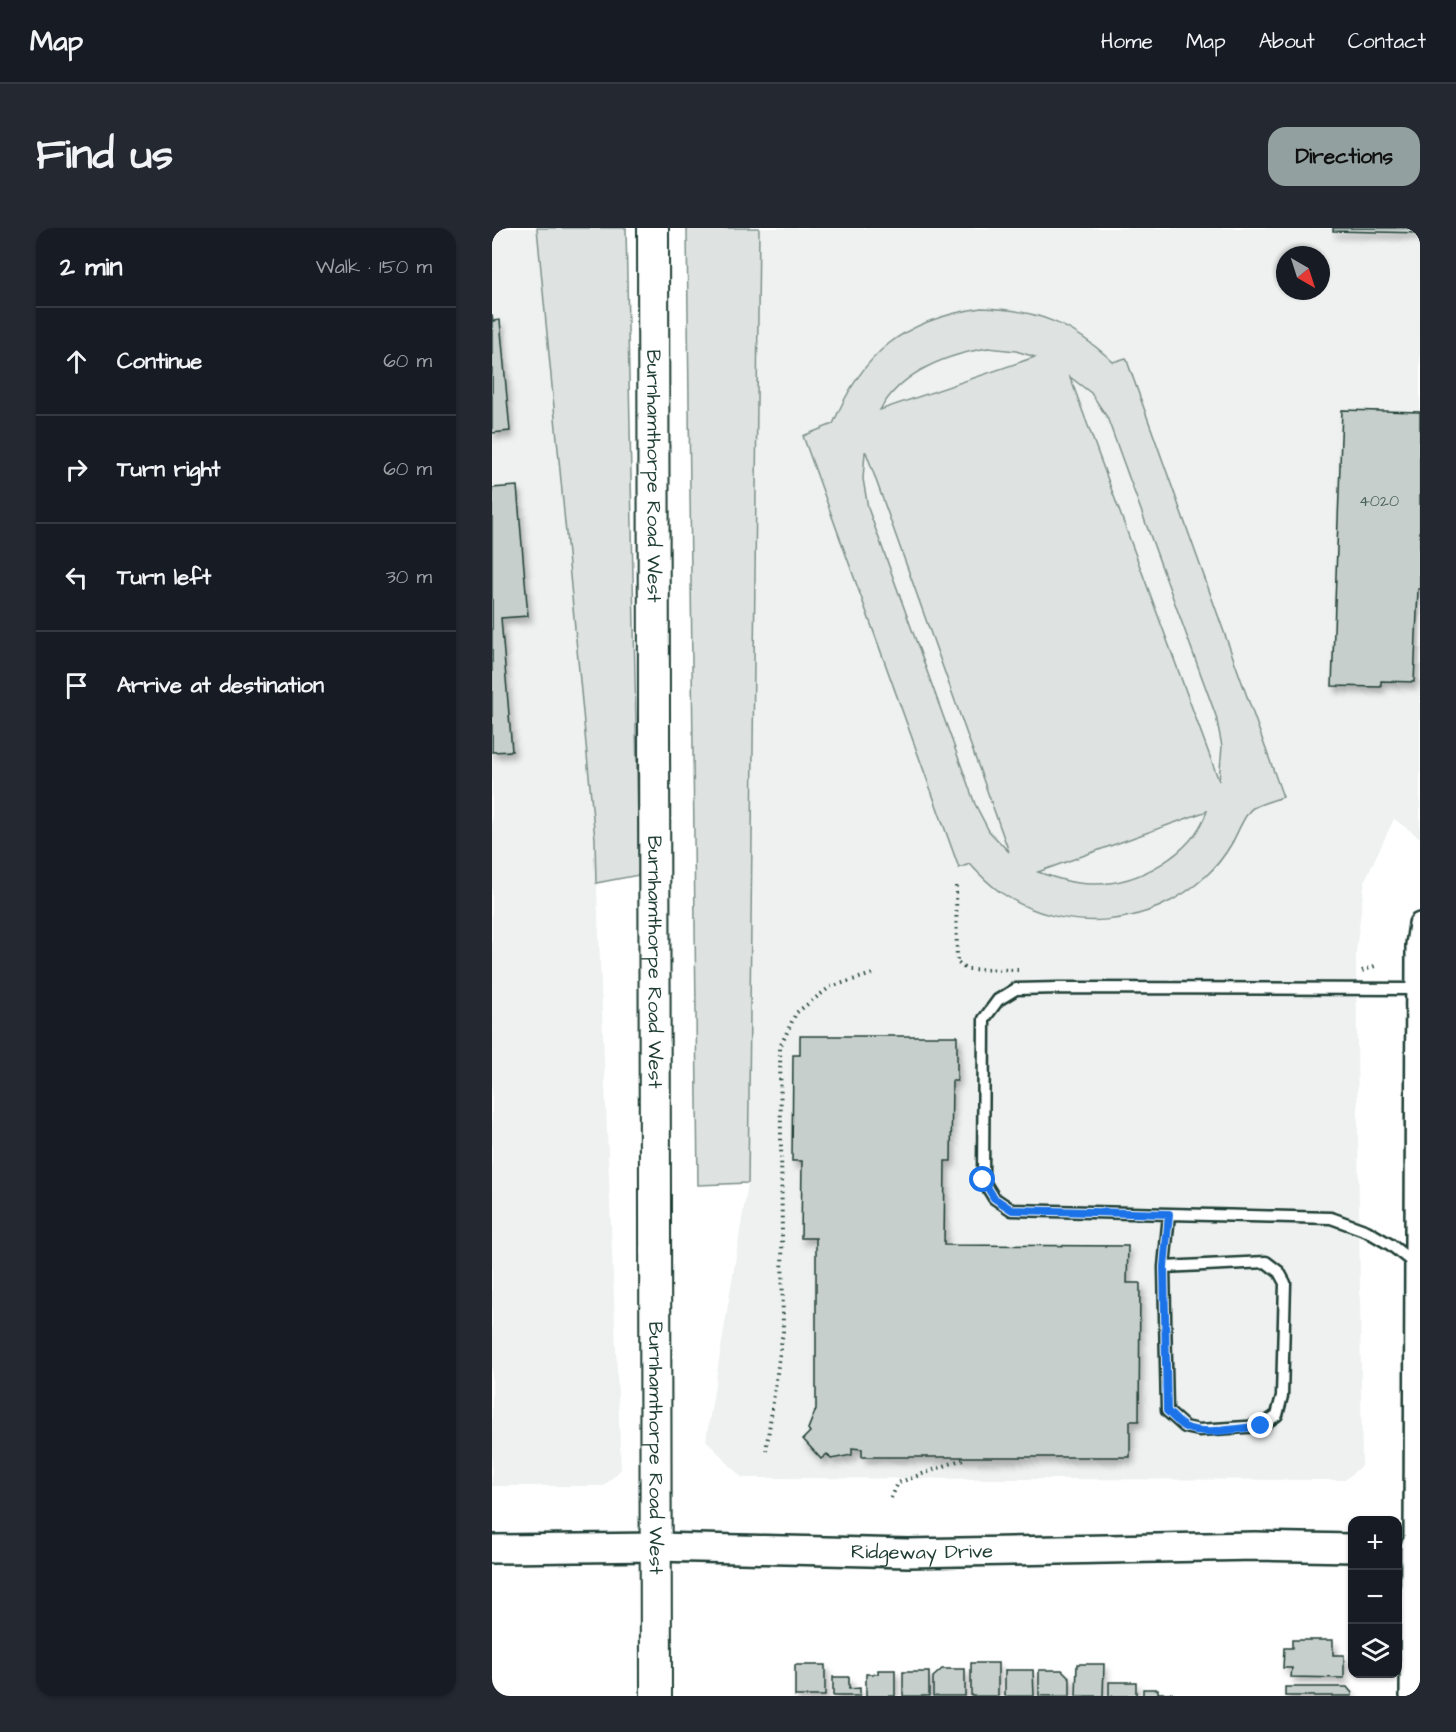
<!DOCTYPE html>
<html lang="en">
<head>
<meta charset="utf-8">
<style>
  body { margin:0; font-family:"Architects Daughter",sans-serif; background:#242831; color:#f1f3f6 }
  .controls { position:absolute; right:18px; bottom:18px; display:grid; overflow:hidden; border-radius:12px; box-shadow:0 2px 4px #0004 }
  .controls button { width:54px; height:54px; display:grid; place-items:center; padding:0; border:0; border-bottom:2px solid #363941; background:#171b24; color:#f1f3f6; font:30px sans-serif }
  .compass { position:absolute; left:784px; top:18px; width:54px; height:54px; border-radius:50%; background:#171b24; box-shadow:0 2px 4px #0004; rotate:141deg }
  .stop { position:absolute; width:18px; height:18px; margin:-14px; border:4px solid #1a73e8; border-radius:50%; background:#fff }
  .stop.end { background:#1a73e8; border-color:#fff; box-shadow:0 2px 6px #0008 }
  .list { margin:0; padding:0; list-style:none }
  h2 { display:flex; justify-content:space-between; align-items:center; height:78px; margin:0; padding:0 24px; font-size:26px }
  h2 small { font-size:20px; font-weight:400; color:#9ea1a6 }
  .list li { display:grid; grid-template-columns:39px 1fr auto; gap:18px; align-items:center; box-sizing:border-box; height:108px; padding:0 24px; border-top:2px solid #363941 }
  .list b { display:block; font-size:22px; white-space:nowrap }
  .list em { font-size:20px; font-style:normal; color:#9ea1a6 }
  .icon { flex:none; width:33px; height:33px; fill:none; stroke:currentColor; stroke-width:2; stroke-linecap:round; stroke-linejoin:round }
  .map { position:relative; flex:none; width:928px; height:1468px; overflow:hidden; border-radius:18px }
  header { display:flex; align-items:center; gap:36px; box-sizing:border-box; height:84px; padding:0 30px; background:#171b24; border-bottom:2px solid #363941 }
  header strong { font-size:28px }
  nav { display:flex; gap:33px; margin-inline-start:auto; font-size:21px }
  .intro { display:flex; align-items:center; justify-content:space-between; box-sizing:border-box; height:144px; padding:0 36px }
  h1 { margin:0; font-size:42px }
  .button { padding:15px 27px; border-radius:18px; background:#92a19f; color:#111; font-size:21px; font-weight:700 }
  main { display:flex; gap:36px; padding:0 36px }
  aside { flex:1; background:#171b24; border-radius:18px; box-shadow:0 2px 4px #0004 }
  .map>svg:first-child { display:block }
  .built { fill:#eef1f0; fill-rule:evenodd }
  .green { fill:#dee3e2; stroke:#7e908b; stroke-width:1.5; fill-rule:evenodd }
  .building { fill:#c7cfcc; stroke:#1f3d34; stroke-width:1.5; filter:url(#shadow) }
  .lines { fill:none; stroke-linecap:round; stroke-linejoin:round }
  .service-casing { stroke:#1f3d34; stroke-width:15 }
  .minor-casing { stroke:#1f3d34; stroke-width:26 }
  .tertiary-casing { stroke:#1f3d34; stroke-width:32 }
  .secondary-casing { stroke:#1f3d34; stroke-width:34 }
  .path { stroke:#1f3d34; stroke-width:4; stroke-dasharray:1.5 4.5; stroke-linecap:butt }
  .service { stroke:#fff; stroke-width:10 }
  .minor { stroke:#fff; stroke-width:21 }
  .tertiary { stroke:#fff; stroke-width:27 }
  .secondary { stroke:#fff; stroke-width:30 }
  .route { stroke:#1a73e8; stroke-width:8 }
  .labels { text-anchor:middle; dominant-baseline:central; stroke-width:4.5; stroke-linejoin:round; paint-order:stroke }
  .number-label { font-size:16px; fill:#49625a }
  .street-label { font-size:20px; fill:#1f3d34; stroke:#fff }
</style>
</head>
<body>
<header>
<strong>Map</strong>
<nav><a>Home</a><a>Map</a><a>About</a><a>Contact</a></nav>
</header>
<div class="intro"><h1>Find us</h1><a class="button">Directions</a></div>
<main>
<aside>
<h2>2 min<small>Walk · 150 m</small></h2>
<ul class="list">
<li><svg class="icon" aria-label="ahead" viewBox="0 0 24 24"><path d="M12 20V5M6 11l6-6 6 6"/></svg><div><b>Continue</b></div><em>60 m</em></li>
<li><svg class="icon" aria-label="right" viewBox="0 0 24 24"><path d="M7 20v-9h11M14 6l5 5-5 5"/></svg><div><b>Turn right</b></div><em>60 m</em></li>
<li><svg class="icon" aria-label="left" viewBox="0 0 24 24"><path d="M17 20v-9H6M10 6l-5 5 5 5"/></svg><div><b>Turn left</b></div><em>30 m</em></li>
<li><svg class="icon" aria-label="arrive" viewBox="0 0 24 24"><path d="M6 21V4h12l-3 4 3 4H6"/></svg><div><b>Arrive at destination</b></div></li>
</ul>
</aside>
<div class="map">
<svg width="928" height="1468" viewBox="0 0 928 1468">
  <defs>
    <filter id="shadow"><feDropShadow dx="3.5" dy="6" stdDeviation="3" flood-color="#0004"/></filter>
  </defs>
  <rect width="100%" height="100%" fill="#fff"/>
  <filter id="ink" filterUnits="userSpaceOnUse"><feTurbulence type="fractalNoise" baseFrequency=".0167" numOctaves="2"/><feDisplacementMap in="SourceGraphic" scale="12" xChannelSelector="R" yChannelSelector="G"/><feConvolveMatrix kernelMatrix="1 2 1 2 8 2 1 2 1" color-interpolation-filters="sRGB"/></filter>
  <g filter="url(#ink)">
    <path class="built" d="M0,0h45l58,611 26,630 -17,17h-112z
      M267,0h661v610l-26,-19 -29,61 -5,38 -4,34 6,513 -17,15 -603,-2 -36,-38 42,-258zM793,27h36v36h-36z"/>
    <path class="green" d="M45,0h89l13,647 -43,8 -1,-44z
      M195,0h72l-11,955 -50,2z
      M489,80c55,1 92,16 132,54l13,-4 157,439c-9,3 -21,6 -30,11 -8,4 -16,27 -21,35 -7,12 -15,23 -25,32 -56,53 -143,61 -207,17 -11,-8 -21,-18 -30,-28l-11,4 -156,-432 30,-12c30,-72 70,-104 148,-116zM496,120l28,3 19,6 -155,53c22,-39 66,-55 108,-62zM578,149l21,16 16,24 109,299 6,30 -3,35zM373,224h1l143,400 -20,-21 -14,-27 -107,-296 -5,-29zM715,583c-15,44 -70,74 -115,73 -19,0 -37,-6 -54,-12z"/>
    <path class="building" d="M841,0h87v5l-87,-2z
      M0,86l1,7 7,-1 10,111 -18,2z
      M850,182l78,2v177h-2l-4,93 -33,-1v6l-49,-1z
      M25,258l11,130 -27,2 11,133 -20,1v-264z
      M308,808h157v45h-5l-1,80h-6l-1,84 184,1 -1,37h13l-1,138h-9v36h-268v-8l-10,-1v7l-21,4 -4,-5 -6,5 -18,-20 7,-7 -2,-3 8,-20v-171h-15l1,-77h-10l1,-106h7z
      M800,1412h41v15h11v23l-53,-1 1,-9h-9l1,-20h8z
      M479,1435h27v33h-27z
      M585,1436h27l-1,32h-27z
      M303,1437h30v31h-30z
      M450,1441h23v27h-32v-19z
      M386,1442h17v26h-29v-22h12z
      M513,1442h28l1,26h-29z
      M547,1442h23l8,8v18h-31z
      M411,1444h26v24h-26z
      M341,1449h16v12l11,-1v8h-27z
      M617,1454h27v14h-27z
      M793,1459h62l5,6v3h-67z
      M651,1461h15v4h14v3h-29z"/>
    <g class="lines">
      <defs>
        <path id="service" d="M923,1036l-24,-19 -24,-14 -36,-13 -319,-8 -18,-12 -11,-18 1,-161 14,-19 18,-11 43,-1 358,1
          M672,1039l102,-5 13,10 6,11 -3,113 -5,19 -16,11 -62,4 -14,-3 -18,-16 -3,-144 5,-53"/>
        <path id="minor" d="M923,1319l2,-602 3,-21"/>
        <g id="tertiary">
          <path id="s1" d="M0,1321l164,-2 252,6 347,-7 97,2"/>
          <path d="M922,1468l1,-149"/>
        </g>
        <g id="secondary">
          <path id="s2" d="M161,0l3,1468"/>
        </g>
      </defs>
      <use href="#service" class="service-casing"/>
      <use href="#minor" class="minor-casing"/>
      <use href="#tertiary" class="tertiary-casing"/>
      <use href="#secondary" class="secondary-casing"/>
      <path class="path" d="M464,658l1,76 9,7 52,1
        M870,743l13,-5
        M274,1223l17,-120 -3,-284 16,-34 34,-26 42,-13
        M399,1270l7,-15 65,-24"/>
      <use href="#service" class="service"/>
      <use href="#minor" class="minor"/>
      <use href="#tertiary" class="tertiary"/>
      <use href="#secondary" class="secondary"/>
    </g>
  </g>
  <g class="lines" filter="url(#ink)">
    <path class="route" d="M491,952l11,18 18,12 157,4 -5,53 3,144c6,5 12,13 18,16 19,9 56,1 76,-1"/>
  </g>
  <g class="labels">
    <g class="number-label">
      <text x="887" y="273">4020</text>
    </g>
    <g class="street-label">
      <text stroke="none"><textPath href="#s2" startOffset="248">Burnhamthorpe Road West</textPath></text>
      <text stroke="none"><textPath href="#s2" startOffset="734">Burnhamthorpe Road West</textPath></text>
      <text stroke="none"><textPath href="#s2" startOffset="1220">Burnhamthorpe Road West</textPath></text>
      <text stroke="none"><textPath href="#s1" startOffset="430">Ridgeway Drive</textPath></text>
    </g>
  </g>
</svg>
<div class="controls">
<button>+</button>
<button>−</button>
<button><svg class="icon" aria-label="layers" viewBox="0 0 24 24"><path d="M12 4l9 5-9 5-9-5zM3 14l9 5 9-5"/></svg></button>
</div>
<svg class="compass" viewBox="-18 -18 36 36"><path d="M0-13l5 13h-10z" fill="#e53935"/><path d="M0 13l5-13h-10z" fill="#9ea1a6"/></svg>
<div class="stop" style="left:491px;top:952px"></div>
<div class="stop end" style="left:769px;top:1198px"></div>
</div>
</main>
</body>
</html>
